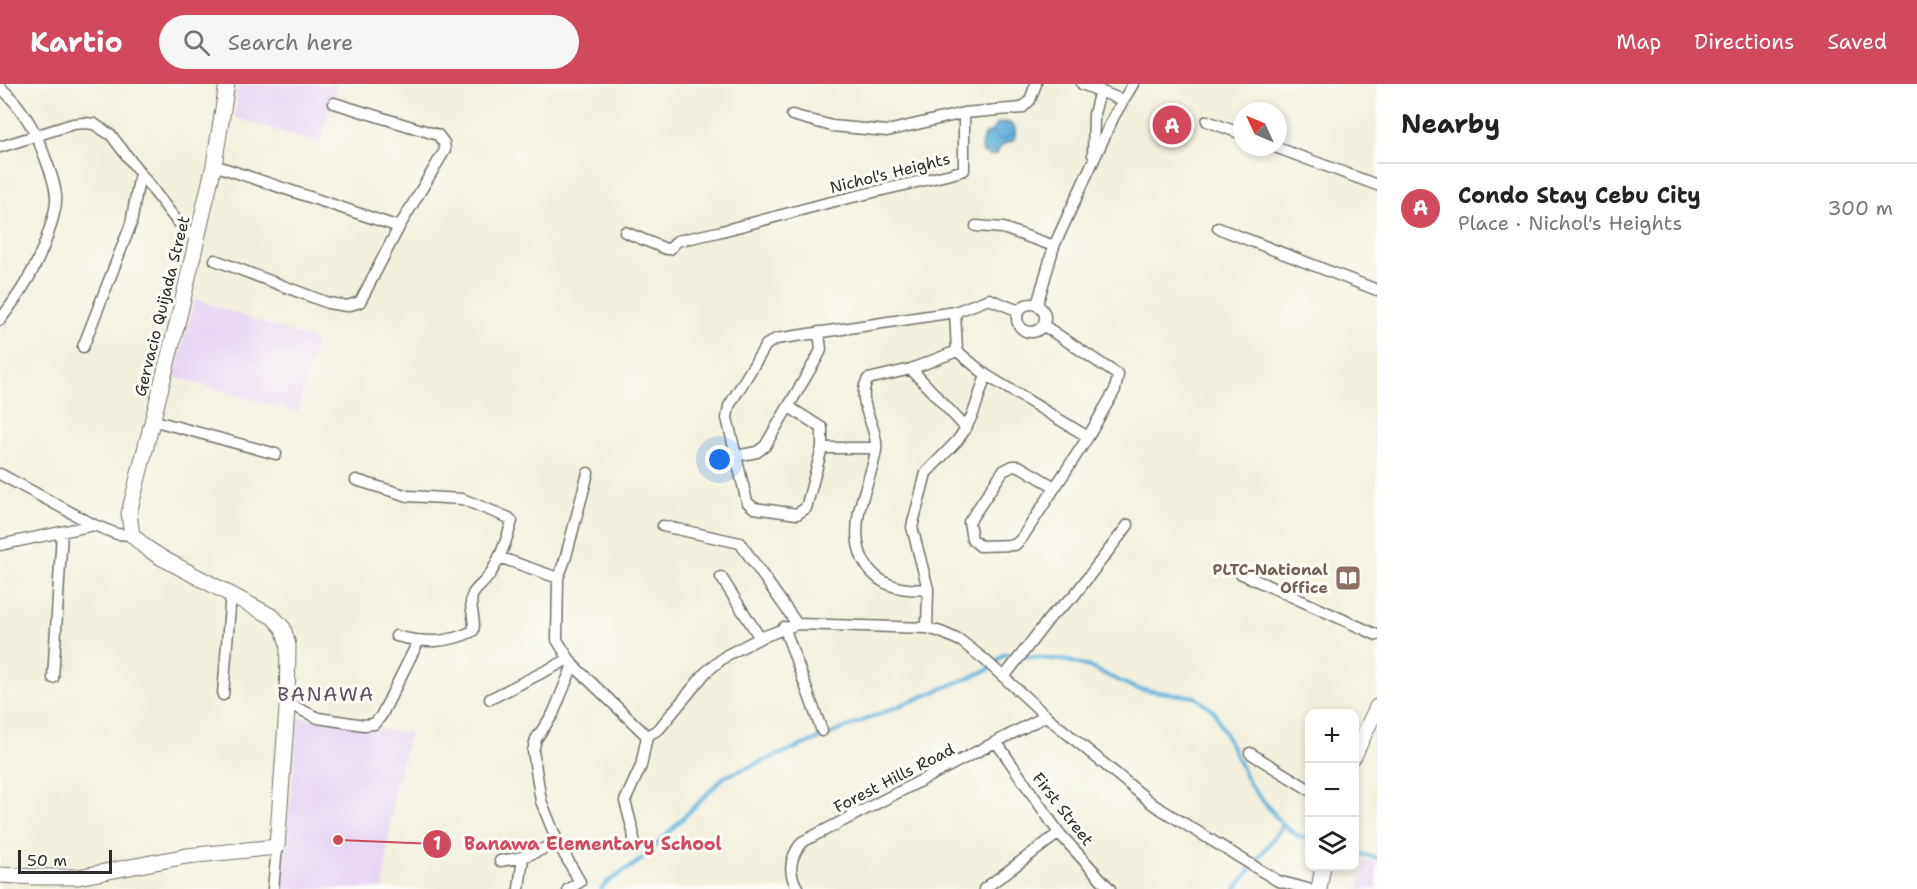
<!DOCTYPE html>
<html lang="en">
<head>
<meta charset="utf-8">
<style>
  body { margin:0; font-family:"Shantell Sans",sans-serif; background:#f6f6f6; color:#222 }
  .controls { position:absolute; right:18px; bottom:18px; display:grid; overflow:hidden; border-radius:12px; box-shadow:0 3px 9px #0003 }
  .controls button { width:54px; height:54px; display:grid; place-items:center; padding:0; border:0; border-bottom:2px solid #e0e0e0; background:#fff; color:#222; font:30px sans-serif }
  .compass { position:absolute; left:1233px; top:18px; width:54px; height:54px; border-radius:50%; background:#fff; box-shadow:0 3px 9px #0003; rotate:314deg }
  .scale { position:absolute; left:18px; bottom:15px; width:94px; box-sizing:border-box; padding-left:6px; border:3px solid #2b2b2b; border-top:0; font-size:16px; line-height:21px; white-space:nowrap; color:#2b2b2b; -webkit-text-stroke:4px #fdfcf7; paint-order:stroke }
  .you { position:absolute; left:720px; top:376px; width:21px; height:21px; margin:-15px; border:4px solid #fff; border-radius:50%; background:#1a73e8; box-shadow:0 0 0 9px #1a73e833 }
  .badge { display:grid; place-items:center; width:39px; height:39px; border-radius:50%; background:#d1495b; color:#fff; font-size:20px; font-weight:700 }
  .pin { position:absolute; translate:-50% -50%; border:3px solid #fff; box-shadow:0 2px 6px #0006 }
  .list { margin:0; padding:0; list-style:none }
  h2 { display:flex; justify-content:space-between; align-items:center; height:78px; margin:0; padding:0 24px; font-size:26px }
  h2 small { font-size:20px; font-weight:400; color:#767676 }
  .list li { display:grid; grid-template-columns:39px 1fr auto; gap:18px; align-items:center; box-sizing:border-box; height:90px; padding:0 24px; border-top:2px solid #e0e0e0 }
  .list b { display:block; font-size:22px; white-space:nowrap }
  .list p { margin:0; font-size:20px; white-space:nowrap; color:#767676 }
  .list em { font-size:20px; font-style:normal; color:#767676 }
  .icon { flex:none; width:33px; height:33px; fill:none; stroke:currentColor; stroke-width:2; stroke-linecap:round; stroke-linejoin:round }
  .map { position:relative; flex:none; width:1377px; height:805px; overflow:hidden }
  header { display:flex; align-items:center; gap:36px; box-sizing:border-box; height:84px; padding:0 30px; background:#d1495b; color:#fff }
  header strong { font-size:28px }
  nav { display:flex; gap:33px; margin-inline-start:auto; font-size:21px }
  .search { width:420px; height:54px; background:#f6f6f6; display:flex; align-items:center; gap:15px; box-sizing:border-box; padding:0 21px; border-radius:33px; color:#767676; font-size:22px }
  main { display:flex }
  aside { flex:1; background:#fff }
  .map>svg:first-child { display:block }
  .built { fill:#e5d3f1 }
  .water { fill:url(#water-waves); stroke:#456e82; stroke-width:1.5 }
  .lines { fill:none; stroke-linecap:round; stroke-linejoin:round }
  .stream { stroke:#5fb0da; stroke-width:4 }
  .street-casing { stroke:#717069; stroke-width:13 }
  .secondary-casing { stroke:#717069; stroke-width:17 }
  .street { stroke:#fff; stroke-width:10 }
  .secondary { stroke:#fff; stroke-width:15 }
  .labels { text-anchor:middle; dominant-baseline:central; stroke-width:6; stroke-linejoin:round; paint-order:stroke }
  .street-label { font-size:16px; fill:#2b2b2b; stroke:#fdfcf7 }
  .education-label { font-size:16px; font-weight:bold; fill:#785e54; stroke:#fdfcf7; text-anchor:end }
  .quarter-label { font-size:20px; letter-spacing:1.5px; fill:#605066; stroke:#fdfcf7 }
  .leader { fill:none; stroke:#d1495b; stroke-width:2 }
  .callout-dot { fill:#d1495b; stroke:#fdfcf7; stroke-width:2 }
  .mark-label { font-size:18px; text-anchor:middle; font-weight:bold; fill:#fff }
  .callout-label { font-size:18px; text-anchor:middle; font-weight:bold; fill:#d1495b; stroke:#fdfcf7; stroke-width:6; stroke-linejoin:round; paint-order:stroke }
</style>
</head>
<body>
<header>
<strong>Kartio</strong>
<div class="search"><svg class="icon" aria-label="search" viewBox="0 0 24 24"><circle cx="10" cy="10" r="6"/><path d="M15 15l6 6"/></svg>Search here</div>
<nav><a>Map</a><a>Directions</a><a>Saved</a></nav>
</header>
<main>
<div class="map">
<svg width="1377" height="805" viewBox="0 0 1377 805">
  <defs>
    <pattern id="water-waves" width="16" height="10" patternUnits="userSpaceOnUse" patternTransform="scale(1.5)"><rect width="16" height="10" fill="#5fb0da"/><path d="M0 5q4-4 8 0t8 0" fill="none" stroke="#4f8fb1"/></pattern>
  </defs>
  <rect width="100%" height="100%" fill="#fdfcf7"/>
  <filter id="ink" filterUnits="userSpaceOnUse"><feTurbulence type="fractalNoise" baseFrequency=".0167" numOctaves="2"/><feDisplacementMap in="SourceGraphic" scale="12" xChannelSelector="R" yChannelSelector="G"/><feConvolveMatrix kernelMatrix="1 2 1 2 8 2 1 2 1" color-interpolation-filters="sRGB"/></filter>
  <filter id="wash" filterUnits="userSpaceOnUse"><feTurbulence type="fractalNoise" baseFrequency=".008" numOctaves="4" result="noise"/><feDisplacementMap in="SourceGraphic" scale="24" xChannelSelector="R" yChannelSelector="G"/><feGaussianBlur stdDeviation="1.35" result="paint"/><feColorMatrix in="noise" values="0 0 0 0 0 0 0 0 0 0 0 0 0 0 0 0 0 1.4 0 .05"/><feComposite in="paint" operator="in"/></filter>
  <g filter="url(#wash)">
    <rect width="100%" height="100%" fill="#f2efdc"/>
    <path class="built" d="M239,0h98l-17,60 -86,-27z
      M195,215l121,42 -19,72 -123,-36z
      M298,633l112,16 -16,59 -11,97h-101z
      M1365,777l12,2v26h-18z"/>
    <path class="water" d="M1005,38c11,2 13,10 8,19 -9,2 -13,4 -16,13l-6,2 -8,-4 -2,-6 3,-11 8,-4 5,-7z"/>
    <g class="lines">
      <path class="stream" d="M1354,768l23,6
        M601,805l5,-6 35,-23 83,-83 264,-107 16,-16 65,7 20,6 48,22 58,8 19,14 36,74 33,40 17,12 10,2
        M1236,805l47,-64"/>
    </g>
  </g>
  <g filter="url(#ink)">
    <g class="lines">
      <defs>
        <path id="street" d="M1082,0l40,16
          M0,3c20,18 34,40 43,65 5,14 12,29 13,44 1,11 -3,21 -6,32 -11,36 -27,62 -50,92
          M792,31l40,11 55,5 77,-18 58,-5 8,-8 6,-16
          M1207,37l35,13
          M0,63l73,-23 11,-1 10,1 17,11 65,85 21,20
          M1275,63l102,38
          M1093,71l1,-41 6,-24
          M214,81l185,62
          M976,142l27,2 51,18
          M1218,144l159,62
          M625,148l41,17h4l7,-8 41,-9 109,-29 124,-29 13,-4v-57
          M215,176l113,43 19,3 13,-4 39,-75 46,-77 -1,-7 -6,-8 -104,-32
          M1017 234a14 14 0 1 1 28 0a14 14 0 1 1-28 0Z
          M1037,221l17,-59 60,-130 19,-32
          M955,228l2,39 29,24 102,62
          M1043,241l75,50 -3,15 -27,47 -66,101 -7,7 -35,1 -8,-7 -3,-17 34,-51 10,-5h6l36,21
          M83,263l48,-123 9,-51
          M911,285l55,59
          M789,323l33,21v20l-16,60 -9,6 -43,-6 -7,-6 -20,-84 2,-12 37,-61 10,-6 179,-27 34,-13 30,12
          M152,336l124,34
          M822,364h54
          M736,372l21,-4 8,-6 52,-88 4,-8 -2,-18
          M588,389l-23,87 -7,18 -1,62 16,25 74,71 12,-7 47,-57 21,-17 33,-17 37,-14 130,4 14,4 20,9 24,19 61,56 108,89 124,76 30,8
          M0,390l94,51 23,9 15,1
          M356,396l52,16 54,3 47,19 3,3c-5,18 -13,41 -24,56 -4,6 -12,11 -15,17 -6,11 4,25 0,37 -26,13 -50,12 -77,5
          M663,442l77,17 57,81
          M0,461l94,-20
          M499,473l59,21
          M1240,489l137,62
          M721,493l39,61
          M928,505c-52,5 -78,-27 -69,-77 4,-21 14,-41 17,-62 3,-23 -22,-48 -8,-71l43,-10 46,-18
          M784,543l38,104
          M927,544l1,-39 -16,-62 14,-54 31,-32 9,-13 8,-17 12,-36
          M1004,593l48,-62 21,-18 55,-72
          M53,594l9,-146
          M223,611l8,-102
          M490,615l79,-40
          M287,619l31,15 46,7 10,-1 7,-8 37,-74
          M997,659l62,90 51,56
          M1250,669l60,37
          M635,765l-2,-18 -8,-30 16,-35 6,-30
          M500,777l23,-4 35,-14
          M273,805l4,-42
          M519,805l4,-32
          M568,805l12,-7 -22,-39 -17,-42 -8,-50 3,-12 17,-25 20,-49
          M798,805c-11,-17 -8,-32 4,-47l244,-126
          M984,805l75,-56"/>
        <path id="secondary" d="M1354,672l23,-49
          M0,791l36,2h42l109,-21 90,-9 10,-138 1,-64 -5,-17 -10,-11 -111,-59 -17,-11 -13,-12 -3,-22 51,-201 34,-147 13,-81
          M1319,805l4,-23"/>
      </defs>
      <use href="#street" class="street-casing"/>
      <use href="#secondary" class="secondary-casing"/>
      <use href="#street" class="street"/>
      <use href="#secondary" class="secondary"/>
    </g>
  </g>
  <defs>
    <symbol id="library-square" viewBox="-11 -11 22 22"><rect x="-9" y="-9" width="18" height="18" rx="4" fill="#8d6e63" stroke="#fdfcf7"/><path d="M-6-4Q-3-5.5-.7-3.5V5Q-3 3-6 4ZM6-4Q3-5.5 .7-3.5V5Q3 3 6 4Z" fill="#fff"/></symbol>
  </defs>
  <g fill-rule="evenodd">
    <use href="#library-square" x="1333" y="479" width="30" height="30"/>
  </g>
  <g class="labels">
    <g class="street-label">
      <text transform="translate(890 89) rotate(-14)">Nichol's Heights</text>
      <text transform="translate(162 222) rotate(-76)">Gervacio Quijada Street</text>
      <text transform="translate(894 694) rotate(-27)">Forest Hills Road</text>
      <text transform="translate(1063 725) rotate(52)">First Street</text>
    </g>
    <g class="education-label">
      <text x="1328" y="485">PLTC-National<tspan x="1328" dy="18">Office</tspan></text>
    </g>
    <g class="quarter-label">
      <text x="326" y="610">BANAWA</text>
    </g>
  </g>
  <path class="leader" d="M338 756L437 760"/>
  <g class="callout-dot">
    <circle cx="338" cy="756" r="6"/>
    <circle cx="437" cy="760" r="15"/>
  </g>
  <g class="mark-label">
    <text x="437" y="766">1</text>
  </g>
  <g class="callout-label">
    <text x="593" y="766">Banawa Elementary School</text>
  </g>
</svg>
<div class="controls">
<button>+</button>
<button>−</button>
<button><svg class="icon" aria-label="layers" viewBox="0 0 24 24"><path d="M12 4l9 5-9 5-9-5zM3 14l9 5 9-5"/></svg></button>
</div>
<svg class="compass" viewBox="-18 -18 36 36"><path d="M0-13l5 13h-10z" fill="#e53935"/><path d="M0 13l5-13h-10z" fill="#767676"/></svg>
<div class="scale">50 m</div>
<div class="you"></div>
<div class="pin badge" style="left:1172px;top:41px">A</div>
</div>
<aside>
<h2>Nearby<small></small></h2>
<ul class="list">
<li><span class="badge">A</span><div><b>Condo Stay Cebu City</b><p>Place · Nichol's Heights</p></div><em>300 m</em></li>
</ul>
</aside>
</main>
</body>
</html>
